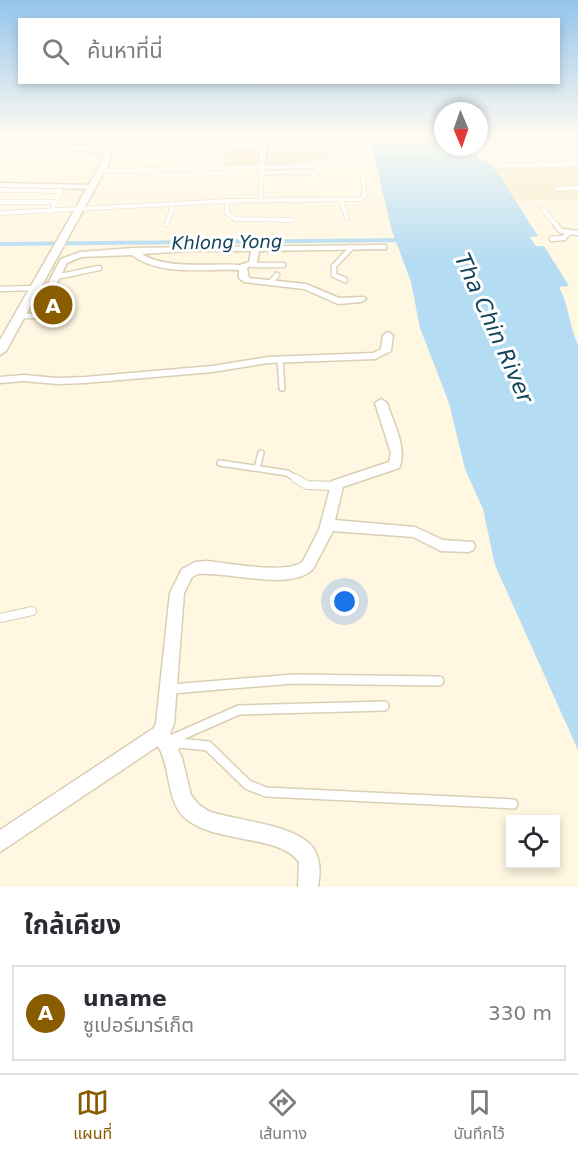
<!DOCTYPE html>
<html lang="th">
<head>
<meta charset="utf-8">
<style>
  body { margin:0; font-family:"DejaVu Sans","Noto Sans Thai",sans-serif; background:#f7f7f7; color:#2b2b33 }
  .controls { position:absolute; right:18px; bottom:18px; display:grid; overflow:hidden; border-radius:0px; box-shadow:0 3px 9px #0003 }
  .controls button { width:54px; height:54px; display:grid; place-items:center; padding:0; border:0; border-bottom:2px solid #e1e1e2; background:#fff; color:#2b2b33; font:30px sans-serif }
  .compass { position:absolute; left:434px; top:102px; width:54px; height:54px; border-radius:50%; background:#fff; box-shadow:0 3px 9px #0003; rotate:178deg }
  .you { position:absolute; left:345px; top:602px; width:21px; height:21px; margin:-15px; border:4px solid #fff; border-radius:50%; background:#1a73e8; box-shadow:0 0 0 9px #1a73e833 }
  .badge { display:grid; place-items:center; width:39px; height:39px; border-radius:50%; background:#895c00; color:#fff; font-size:20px; font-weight:700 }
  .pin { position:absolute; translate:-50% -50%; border:3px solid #fff; box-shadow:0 2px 6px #0006 }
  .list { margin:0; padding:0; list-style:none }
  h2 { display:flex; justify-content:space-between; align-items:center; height:78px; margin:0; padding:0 24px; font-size:26px }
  h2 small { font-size:20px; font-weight:400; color:#7c7c81 }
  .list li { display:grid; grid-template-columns:39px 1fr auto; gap:18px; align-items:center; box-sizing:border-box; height:96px; margin:0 12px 12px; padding:0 12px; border:2px solid #e1e1e2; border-radius:0px }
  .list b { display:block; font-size:22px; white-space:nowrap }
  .list p { margin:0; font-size:20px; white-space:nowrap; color:#7c7c81 }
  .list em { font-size:20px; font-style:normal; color:#7c7c81 }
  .icon { flex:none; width:33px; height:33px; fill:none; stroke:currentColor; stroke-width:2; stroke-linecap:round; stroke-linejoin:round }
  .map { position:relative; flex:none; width:578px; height:887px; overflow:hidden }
  .search { position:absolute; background:#fff; box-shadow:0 3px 9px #0003; left:18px; right:18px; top:18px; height:66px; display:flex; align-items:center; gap:15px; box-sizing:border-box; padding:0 21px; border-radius:0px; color:#7c7c81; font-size:22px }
  .sheet { height:186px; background:#fff }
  nav { display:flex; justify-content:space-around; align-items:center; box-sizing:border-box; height:84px; border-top:2px solid #e1e1e2; background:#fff; font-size:16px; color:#7c7c81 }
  nav a { display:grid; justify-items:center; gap:3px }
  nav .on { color:#895c00 }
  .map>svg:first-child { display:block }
  .built { fill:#f6eac7 }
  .water { fill:#b4dcf2 }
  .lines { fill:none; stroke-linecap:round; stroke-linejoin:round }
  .canal { fill:#b4dcf2; fill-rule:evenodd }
  .service-far4-casing { stroke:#d9cfb4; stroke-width:5 }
  .service-far3-casing { stroke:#d9cfb4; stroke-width:7 }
  .service-far2-casing { stroke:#d9cfb4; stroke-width:8 }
  .service-far1-casing { stroke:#d9cfb4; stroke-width:10 }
  .service-casing { stroke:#d9cfb4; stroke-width:12 }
  .minor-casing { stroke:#d9cfb4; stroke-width:3 }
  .tertiary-casing { stroke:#d9cfb4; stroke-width:3 }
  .service-far4 { stroke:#fff; stroke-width:4 }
  .service-far3 { stroke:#fff; stroke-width:4.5 }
  .service-far2 { stroke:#fff; stroke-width:5 }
  .service-far1 { stroke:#fff; stroke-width:8 }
  .service { stroke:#fff; stroke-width:9 }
  .minor { fill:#fff; fill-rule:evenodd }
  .tertiary { fill:#fff; fill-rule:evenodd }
  .labels { text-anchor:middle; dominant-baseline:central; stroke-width:6; stroke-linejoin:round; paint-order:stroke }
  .far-water-label { font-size:18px; font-style:italic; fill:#11445b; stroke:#fff }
  .water-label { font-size:22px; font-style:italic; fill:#11445b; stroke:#fff }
</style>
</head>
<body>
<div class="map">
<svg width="578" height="887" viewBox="0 0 578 887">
  <rect width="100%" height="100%" fill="#fff7e1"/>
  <path class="built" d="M229,137l106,2v6l-10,1v18l-99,3v-28z
    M578,162v37l-63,1 -23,-36z"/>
  <path class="water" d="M370,137h73v10h28l8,12 13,5 46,72 -8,1 6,9h8l25,40 -10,1c10,18 10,39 19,58v405l-83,-185 -12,-56 -18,-40 -16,-66 -29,-75 -9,-46 -20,-54z"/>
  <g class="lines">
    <path class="canal" d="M410,238h3v4l-413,4v-4z"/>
    <defs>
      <path id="service-far4" d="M239,138h25
        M500,145l26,-6 38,-2
        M230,146h33
        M530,155l6,7 8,1
        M311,162l49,-2
        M496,166l82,-2
        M100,171l214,-5
        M262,173l45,-1 6,1 2,6
        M0,179l2,-2
        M557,189l21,-1
        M0,190l61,1 -10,20
        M261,200l1,-29
        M341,200l6,19
        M227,201v12l8,6 57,1
        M0,202h56
        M543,209l14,17
        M0,213l227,-12 132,-2 6,-3 -3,-24
        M166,225l8,-21"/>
      <path id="service-far3" d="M556,225l5,6 17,2
        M552,239l12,-1 4,-5
        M252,265h31
        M56,277l43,-9
        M345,280l-11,-5v-9l18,-19
        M270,283l7,-8
        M0,289l35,-1
        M20,316h23"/>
      <path id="service-far2" d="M280,359l2,29
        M220,463l67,10 10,6
        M257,468l4,-15"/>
      <path id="service-far1" d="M295,478l12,7 28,1
        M0,618l32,-7"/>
      <path id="service" d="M171,689l123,-10 145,2
        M166,742l73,-32 145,-4
        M170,749l9,-6 29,3 40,39 18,7 247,12"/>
      <path id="minor" d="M261,137h6l-2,29 -3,2 -3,-2z
        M0,183l92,2 4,2 -4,2 -92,-2z
        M383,245h3v4l-127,2 -2,12 -10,5 2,10 57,6 33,14 25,-1 2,2 -5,3 -23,2 -34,-15 -60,-7 -5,-4v-8c-34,-2 -78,7 -107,-15l-51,2 -14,6 -13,26 -22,13 -3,1 -5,-3 23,-15 14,-26 19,-7 53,-4zM189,251h62l-2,11 -9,3c-29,-2 -73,5 -98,-11z
        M388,332l5,3 -2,16 -16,8 -107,4 -56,9 -127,11 -28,1 -33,-3 -24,2v-6l24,-2 33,3 28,-1 127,-11 56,-9 105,-4 8,-4 2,-14z
        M381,399l6,4c6,19 21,46 12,65l-56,19 -8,33 80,7 28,13 30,2 2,4 -2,4 -5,2 -27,-1 -28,-14 -80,-6 -20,38c-22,23 -85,2 -115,5l-6,3 -8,16 -10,131 -4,9 12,25 9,37 7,9 10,7c27,10 93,13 107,40 6,12 5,23 3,36h-20l1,-25c-20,-28 -84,-18 -114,-44 -19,-17 -14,-51 -27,-72l-158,106v-22l154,-102 2,-5 14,-130 12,-24 13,-7 12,-1c21,2 82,14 96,0l16,-31 13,-49 57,-19 2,-9 -16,-50z"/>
      <path id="tertiary" d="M0,137l103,11 -6,-11h8l7,14 -4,14 -102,186 -6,4v-15l100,-175 4,-12 -104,-12z"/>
    </defs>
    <use href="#service-far4" class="service-far4-casing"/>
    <use href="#service-far3" class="service-far3-casing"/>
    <use href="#service-far2" class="service-far2-casing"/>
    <use href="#service-far1" class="service-far1-casing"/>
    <use href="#service" class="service-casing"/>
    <use href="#minor" class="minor-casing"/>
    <use href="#tertiary" class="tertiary-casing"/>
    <use href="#service-far4" class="service-far4"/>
    <use href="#service-far3" class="service-far3"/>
    <use href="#service-far2" class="service-far2"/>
    <use href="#service-far1" class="service-far1"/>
    <use href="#service" class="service"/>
    <use href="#minor" class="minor"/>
    <use href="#tertiary" class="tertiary"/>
  </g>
  <linearGradient id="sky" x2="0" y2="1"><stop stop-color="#93c4ec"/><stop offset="0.52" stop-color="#fffbf2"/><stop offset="1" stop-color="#fffbf2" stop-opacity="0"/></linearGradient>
  <rect width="578" height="262" fill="url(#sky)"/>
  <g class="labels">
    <g class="far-water-label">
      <text transform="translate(227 242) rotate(-1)">Khlong Yong</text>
    </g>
    <g class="water-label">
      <text transform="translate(494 328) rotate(66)">Tha Chin River</text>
    </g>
  </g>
</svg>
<div class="controls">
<button><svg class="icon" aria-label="locate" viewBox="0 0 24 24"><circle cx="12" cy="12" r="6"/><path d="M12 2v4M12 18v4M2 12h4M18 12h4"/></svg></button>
</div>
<svg class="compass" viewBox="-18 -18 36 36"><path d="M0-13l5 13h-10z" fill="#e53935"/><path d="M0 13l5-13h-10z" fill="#7c7c81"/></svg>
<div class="you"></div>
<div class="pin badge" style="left:53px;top:305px">A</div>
<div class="search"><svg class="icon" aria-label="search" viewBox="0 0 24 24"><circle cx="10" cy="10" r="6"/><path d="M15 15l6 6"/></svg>ค้นหาที่นี่</div>
</div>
<section class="sheet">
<h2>ใกล้เคียง<small></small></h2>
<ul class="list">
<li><span class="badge">A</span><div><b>uname</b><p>ซูเปอร์มาร์เก็ต</p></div><em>330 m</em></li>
</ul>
</section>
<nav>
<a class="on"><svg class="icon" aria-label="map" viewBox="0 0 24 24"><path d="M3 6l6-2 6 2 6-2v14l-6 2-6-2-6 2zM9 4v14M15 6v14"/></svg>แผนที่</a>
<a><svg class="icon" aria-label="directions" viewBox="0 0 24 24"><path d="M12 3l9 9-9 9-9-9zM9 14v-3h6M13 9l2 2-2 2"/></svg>เส้นทาง</a>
<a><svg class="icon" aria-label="saved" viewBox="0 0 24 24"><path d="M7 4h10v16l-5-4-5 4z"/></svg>บันทึกไว้</a>
</nav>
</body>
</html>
